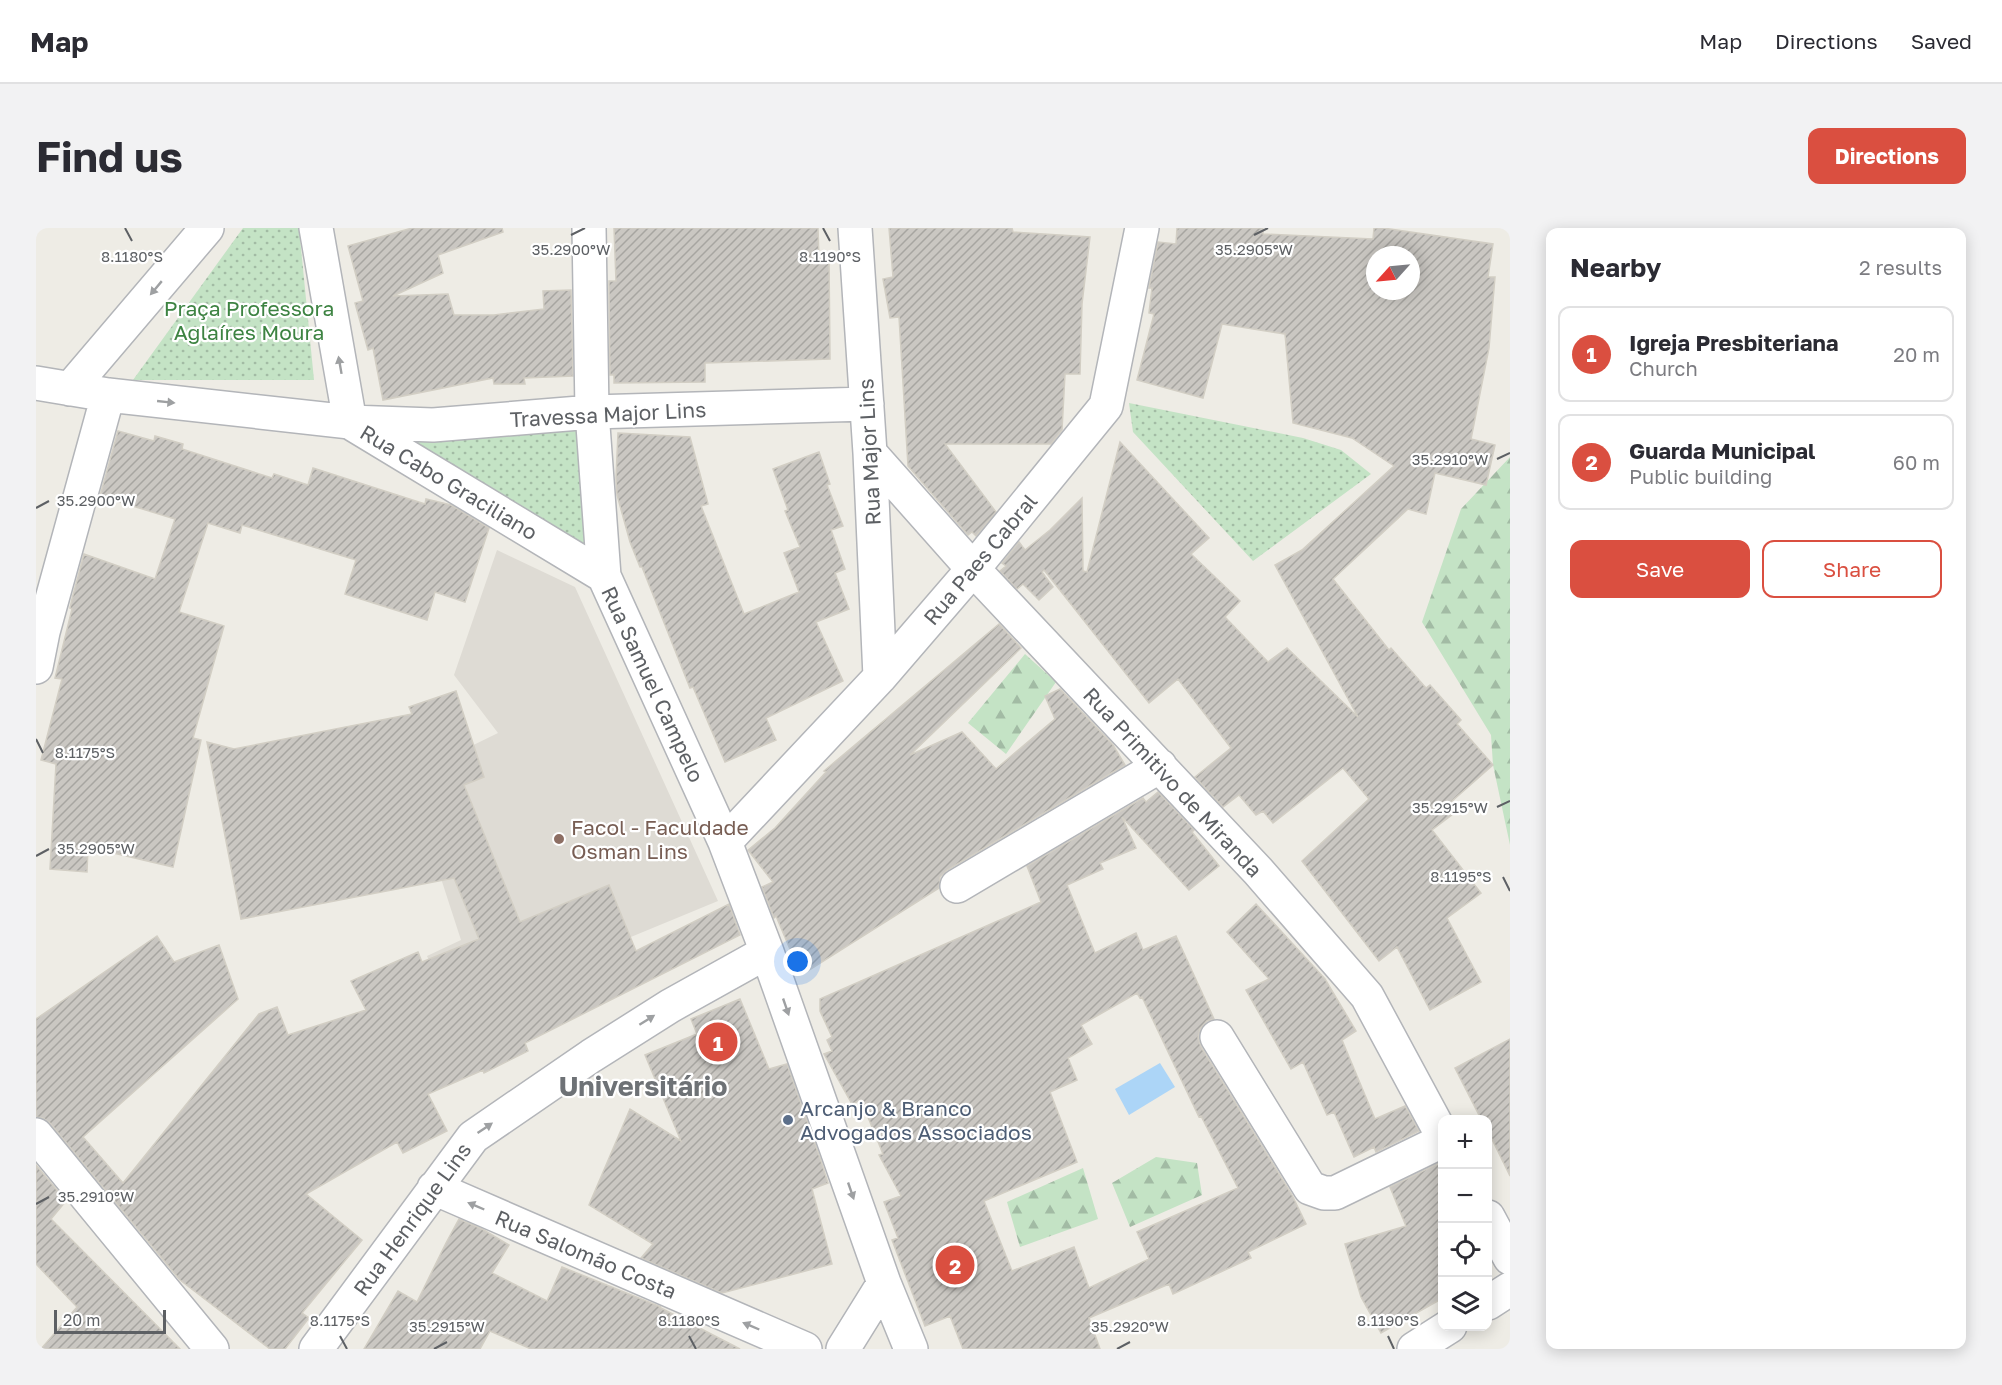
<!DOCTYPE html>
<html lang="en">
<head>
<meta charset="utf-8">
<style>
  body { margin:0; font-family:"Golos Text",sans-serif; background:#f2f2f3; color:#2b2b33 }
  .controls { position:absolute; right:18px; bottom:18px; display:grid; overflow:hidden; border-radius:12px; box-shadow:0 3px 15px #0003 }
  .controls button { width:54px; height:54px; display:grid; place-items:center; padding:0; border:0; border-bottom:2px solid #e1e1e2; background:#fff; color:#2b2b33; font:30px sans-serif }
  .compass { position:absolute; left:1330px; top:18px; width:54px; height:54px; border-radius:50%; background:#fff; box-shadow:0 3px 15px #0003; rotate:243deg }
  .scale { position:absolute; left:18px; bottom:15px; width:112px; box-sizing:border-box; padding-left:6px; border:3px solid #5d6064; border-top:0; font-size:16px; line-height:21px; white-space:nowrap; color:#5d6064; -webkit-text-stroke:4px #fff; paint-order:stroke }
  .you { position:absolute; left:762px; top:734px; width:21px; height:21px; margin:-15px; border:4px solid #fff; border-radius:50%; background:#1a73e8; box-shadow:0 0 0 9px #1a73e833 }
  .badge { display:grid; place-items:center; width:39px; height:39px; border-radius:50%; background:#da4f40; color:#fff; font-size:20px; font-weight:700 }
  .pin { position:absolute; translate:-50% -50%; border:3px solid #fff; box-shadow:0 2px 6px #0006 }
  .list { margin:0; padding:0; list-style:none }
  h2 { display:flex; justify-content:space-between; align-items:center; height:78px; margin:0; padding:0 24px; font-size:26px }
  h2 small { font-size:20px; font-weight:400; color:#7c7c81 }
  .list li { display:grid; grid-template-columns:39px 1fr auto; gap:18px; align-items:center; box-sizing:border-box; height:96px; margin:0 12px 12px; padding:0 12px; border:2px solid #e1e1e2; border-radius:12px }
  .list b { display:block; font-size:22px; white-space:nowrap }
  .list p { margin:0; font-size:20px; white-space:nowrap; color:#7c7c81 }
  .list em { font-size:20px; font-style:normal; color:#7c7c81 }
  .actions { display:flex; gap:12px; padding:18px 24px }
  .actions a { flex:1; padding:14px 0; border:2px solid #da4f40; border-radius:12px; text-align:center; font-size:21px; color:#da4f40 }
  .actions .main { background:#da4f40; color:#fff }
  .icon { flex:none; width:33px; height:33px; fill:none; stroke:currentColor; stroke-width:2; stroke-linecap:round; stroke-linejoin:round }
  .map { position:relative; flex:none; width:1474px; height:1121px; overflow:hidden; border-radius:12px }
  header { display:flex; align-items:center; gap:36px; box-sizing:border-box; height:84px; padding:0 30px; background:#fff; border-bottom:2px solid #e1e1e2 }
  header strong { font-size:28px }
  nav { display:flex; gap:33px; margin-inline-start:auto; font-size:21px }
  .intro { display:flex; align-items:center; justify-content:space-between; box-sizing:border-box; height:144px; padding:0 36px }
  h1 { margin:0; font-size:42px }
  .button { padding:15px 27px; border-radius:12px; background:#da4f40; color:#fff; font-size:21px; font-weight:700 }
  main { display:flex; gap:36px; padding:0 36px }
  aside { flex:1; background:#fff; border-radius:12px; box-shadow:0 3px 15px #0003 }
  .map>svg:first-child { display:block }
  .education { fill:#dedbd4 }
  .grass { fill:url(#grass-dots) }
  .forest { fill:url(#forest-firs) }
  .water { fill:#acd5f7 }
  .building { fill:url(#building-hatch); stroke:#d2cec4; stroke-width:1.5; fill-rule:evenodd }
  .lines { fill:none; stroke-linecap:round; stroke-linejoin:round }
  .minor-casing { stroke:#b3b5b9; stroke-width:36 }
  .minor { stroke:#fff; stroke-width:33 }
  .oneway { fill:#9ea0a2 }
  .ticks { fill:none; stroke:#5d6064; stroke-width:2 }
  .education-dot { fill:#8d6e63; stroke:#fff; stroke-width:2 }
  .service-dot { fill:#5c6f8a; stroke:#fff; stroke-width:2 }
  .labels { text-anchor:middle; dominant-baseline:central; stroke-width:4.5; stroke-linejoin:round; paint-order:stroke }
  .park-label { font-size:21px; fill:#3d8342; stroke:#fff }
  .street-label { font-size:21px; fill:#5d6064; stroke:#fff }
  .education-label { font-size:21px; fill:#785e54; stroke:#fff; text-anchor:start }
  .service-label { font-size:21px; fill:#4e5e75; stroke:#fff; text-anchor:start }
  .district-label { font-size:27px; font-weight:bold; fill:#6e7276; stroke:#fff }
  .ticks-label { font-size:15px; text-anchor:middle; fill:#5d6064; stroke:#fff; stroke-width:4.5; stroke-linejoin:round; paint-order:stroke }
</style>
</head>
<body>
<header>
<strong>Map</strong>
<nav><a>Map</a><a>Directions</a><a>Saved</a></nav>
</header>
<div class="intro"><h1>Find us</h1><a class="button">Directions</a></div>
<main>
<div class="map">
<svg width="1474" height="1121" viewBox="0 0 1474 1121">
  <defs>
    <pattern id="grass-dots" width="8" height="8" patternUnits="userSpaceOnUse" patternTransform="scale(1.5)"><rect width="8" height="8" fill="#c4e3c5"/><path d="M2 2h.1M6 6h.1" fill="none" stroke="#a2bba4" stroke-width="1.8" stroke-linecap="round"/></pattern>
    <pattern id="forest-firs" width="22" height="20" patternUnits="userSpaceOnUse" patternTransform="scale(1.5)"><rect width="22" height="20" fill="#c4e3c5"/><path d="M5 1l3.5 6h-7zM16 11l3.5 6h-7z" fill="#a2bba4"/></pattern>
    <pattern id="building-hatch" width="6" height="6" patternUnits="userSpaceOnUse" patternTransform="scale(1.5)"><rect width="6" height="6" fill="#cac7c2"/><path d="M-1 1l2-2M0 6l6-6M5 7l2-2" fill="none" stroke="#a7a5a1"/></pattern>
  </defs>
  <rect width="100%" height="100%" fill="#eeece5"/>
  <path class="education" d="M461,322l78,37 143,314 -266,110 -25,-55 34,-16 -53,-163 90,-44 -44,-58z"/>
  <path class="grass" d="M207,0h56l15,152h-181z
    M1093,175l174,35 38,12 30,24 -118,87 -120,-129z
    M542,202l12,120 -200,-111z"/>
  <path class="forest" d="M1474,229v388l-17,-80 -2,-30 -69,-113 39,-113z
    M989,426l31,28 -50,72 -38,-31z
    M1120,929l41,6 5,32 -72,32 -18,-44z
    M1047,940l15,51 -78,28 -13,-45z"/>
  <path class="water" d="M1124,835l15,24 -46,28 -14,-26z"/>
  <path class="building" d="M376,0h90l1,4 -65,23 5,18 -50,23 55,-2 6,21h40l50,-6 -1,-18 28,-1 2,86 -49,2 1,6h-31l-1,-6 -110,22 -10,-52 -5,2 -13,-47 8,-2 -15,-55z
    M578,0h204l1,31 10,-1 1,101 -125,4v19l-91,1v-8h-4l-1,-86v-8h7z
    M853,0h123l1,4 77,5 -8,67 -2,70h-15l-3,56 -11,14h-106l51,68 -20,24 -4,-4 -4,3 -60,-69 -9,-149 -9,1 -7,-39 10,-2z
    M1141,0h86v6l110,5 1,-11h9l110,16 -5,33h7l-6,71 -18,91 24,6 -9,40 -51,-12 -9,41 -18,-5 -75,70 56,71 2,-2 35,40 4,-3 31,35 -4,4 36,41 -42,37 6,9 -25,19 49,63 -34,25 34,64 -51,28 -33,-63 -18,14 -77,-100 67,-62 -26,-31 -70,55 -10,-12 -7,4 -17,-20 -16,12 -28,-30 36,-29 -53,-69 -29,24 -105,-133 -2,2 11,15 -14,13 -16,-16 -6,5 -17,-18 6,-5 -4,-3 17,-21 6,8 25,-20 32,-32 1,73 4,1 33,-130 89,96 -18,16 49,47 -15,16 43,45 19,-14 71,69 -83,-152 27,-15 92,-84 -42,-28 -59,-15 -8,-89 -63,-10 -19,74 -66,-18 17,-66 -5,-1 3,-25h-3l9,-46 18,2zM1339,27h36v36h-36z
    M82,203l36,10 1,-5 28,8 -1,5 90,29 2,-4 34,11 5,-17 112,36 1,-5 25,6 38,23 -24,74 -30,-10 -8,28 -82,-26 11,-34 -114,-35 -2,8 -32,-10 -29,89 45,14 -31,112 8,2 -28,127 -85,-20 -1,25 -37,-3 6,-105 -15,-4 21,-81 -7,-1 17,-69 -2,-1 2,-9 12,-45 71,25 20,-60 -75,-23z
    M582,205l72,4 18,67 -7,2 43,108 55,-22 -15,-39 16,-6 -15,-36 3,-1 -15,-41 46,-17 11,32 -3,1 16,41 -12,4 14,39 -10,4 14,36 -33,13 27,59 -77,37 10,22 -51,22 -32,-75 -3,1 -48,-121h-2l-10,-25 -13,-47 -1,-17z
    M963,396l22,24 -111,107 52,-23 34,37 59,-50 -10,-23 15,-7 53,56 12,20 -178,105 -7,7 -1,11 -136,86 -3,-1 -24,-57 -2,2 -12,-31 11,-5 -25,-32 27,-22 51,-56 -2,-1z
    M420,463l28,86 -20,8 56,137 89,-37 27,66 93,-47 11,31 -215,108 3,8 -44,22 -1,-3 -55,24 19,37 -44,22 -6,-11 -91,52 56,46 -60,73 7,5 -24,31h-15l-90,-69 -130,-157 -7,-5 -7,-1v-98l121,-83 17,26 45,-17 19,54 -155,138 40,46 136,-169 18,-7 11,28 78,-25 -15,-29 67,-29 4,10 57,-23 -25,-61 -213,41 -34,-177 27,7 178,-35 -3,-7z
    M1122,564l36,38 -2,2 27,34 -30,24 -67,-73 14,31 -36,15 3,6 -36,16 28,68 41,-20 7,17 33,-14 38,83 -7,2 -7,8 -2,9 3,9 91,148 14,29 -58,28 3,6 -78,36 -4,-10 -80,34 11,31h-137l-13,-33 -25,10 -33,-86 6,-2 -14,-36 17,-6 -22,-41 4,-1 -22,-54 -9,4 -28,-50 8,-3 -5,-11 5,-3 -12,-26v-12l221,-97 -14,-36 116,-68 3,4zM1101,765l3,5 2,-1 57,120 2,-1 37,72 -101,44 12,27 -60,29 -15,-41 -62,24 -28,-70 93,-39 -27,-70 27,-12 -9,-22 24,-14 -11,-19z
    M1220,676l69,75 31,52 -14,9 33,79 30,-13 14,25 -43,21 -2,-5 -20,10 -20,-45 -7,3 -24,-53 -12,7 -45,-79 23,-11 -42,-47z
    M704,771l29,70 18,-5 33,94 8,25 -16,6 20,75 -110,29 -81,-35 12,-14 -64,-39 41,-96 51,32 -36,-86 52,-21 -6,-15z
    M1474,811v137l-22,-45v-12h-7l-26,-51z
    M1403,935l4,9v126l-62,35 -20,-36 -16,-53 61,-18 -16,-39z
    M0,937l30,36 -15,18 129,130h-139l36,-42 -41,-43z
    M423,991l23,10 27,16 -17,28 55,28 15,-34 99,40h-2l81,42h-209l-41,-18 -10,18h-116l34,-58 19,11 29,-59z"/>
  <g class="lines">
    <defs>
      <path id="minor" d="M280,0l34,194
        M553,0l3,184 12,164 121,266 42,110 117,331 27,66
        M819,0l15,225 10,224
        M0,155l72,12 242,27 83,3 159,-13 275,-8
        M34,161l137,-161
        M315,195l253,153
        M834,225l103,116 285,302 109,125 75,139
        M0,439l7,-35 65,-237
        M689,614l155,-165 93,-108 133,-163 36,-178
        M921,658l203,-120
        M1181,809l93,151 14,5h11l107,-52
        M0,907l176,214
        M398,960l371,161
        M1452,989l22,41
        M1452,1075l22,-14
        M280,1121l157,-212 118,-81 79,-50 97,-54
        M807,1121l41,-66
        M1378,1121l36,-23"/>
    </defs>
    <use href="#minor" class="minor-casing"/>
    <use href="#minor" class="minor"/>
  </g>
  <defs><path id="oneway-solid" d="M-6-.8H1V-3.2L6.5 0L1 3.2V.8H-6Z" transform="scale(1.5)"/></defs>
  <g class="oneway">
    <use href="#oneway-solid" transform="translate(120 60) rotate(130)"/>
    <use href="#oneway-solid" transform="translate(304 137) rotate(-100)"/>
    <use href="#oneway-solid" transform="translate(130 174) rotate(6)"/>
    <use href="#oneway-solid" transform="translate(750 779) rotate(71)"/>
    <use href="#oneway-solid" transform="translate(611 792) rotate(-32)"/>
    <use href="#oneway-solid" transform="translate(449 900) rotate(-34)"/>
    <use href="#oneway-solid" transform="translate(815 963) rotate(71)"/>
    <use href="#oneway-solid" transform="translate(440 978) rotate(-157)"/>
    <use href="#oneway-solid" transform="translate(715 1098) rotate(-157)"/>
  </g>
  <path class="ticks" d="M89,0l7,13M787,0l7,13M535,7l14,-7M1218,7l14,-7M1461,231l13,-6M0,280l13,-7M0,511l7,14M1461,579l13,-6M0,628l13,-7M1467,649l7,14M0,976l13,-7M304,1108l7,13M653,1108l7,13M1352,1108l6,13M398,1121l13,-7M1081,1121l13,-7"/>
  <circle class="education-dot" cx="523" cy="611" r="6"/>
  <circle class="service-dot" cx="752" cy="892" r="6"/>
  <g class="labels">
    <g class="park-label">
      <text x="213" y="80">Praça Professora<tspan x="213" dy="24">Aglaíres Moura</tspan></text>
    </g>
    <g class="street-label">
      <text transform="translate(572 186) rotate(-3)">Travessa Major Lins</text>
      <text transform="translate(833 224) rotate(-93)">Rua Major Lins</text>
      <text transform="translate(413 254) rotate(31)">Rua Cabo Graciliano</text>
      <text transform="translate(944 331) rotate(-50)">Rua Paes Cabral</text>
      <text transform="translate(617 456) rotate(65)">Rua Samuel Campelo</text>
      <text transform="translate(1137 554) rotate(47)">Rua Primitivo de Miranda</text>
      <text transform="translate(376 991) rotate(-54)">Rua Henrique Lins</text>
      <text transform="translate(550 1026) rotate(23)">Rua Salomão Costa</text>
    </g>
    <g class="education-label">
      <text x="535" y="599">Facol - Faculdade<tspan x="535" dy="24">Osman Lins</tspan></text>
    </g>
    <g class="service-label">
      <text x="764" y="880">Arcanjo &amp; Branco<tspan x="764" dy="24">Advogados Associados</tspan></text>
    </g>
    <g class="district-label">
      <text x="607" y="858">Universitário</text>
    </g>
  </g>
  <g class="ticks-label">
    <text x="535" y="27">35.2900°W</text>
    <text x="1218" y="27">35.2905°W</text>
    <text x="96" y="34">8.1180°S</text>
    <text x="794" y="34">8.1190°S</text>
    <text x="1414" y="237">35.2910°W</text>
    <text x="60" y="278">35.2900°W</text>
    <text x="49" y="530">8.1175°S</text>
    <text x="1414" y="585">35.2915°W</text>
    <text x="60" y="626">35.2905°W</text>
    <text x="1425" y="654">8.1195°S</text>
    <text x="60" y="974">35.2910°W</text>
    <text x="304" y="1098">8.1175°S</text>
    <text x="653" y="1098">8.1180°S</text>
    <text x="1352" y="1098">8.1190°S</text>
    <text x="411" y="1104">35.2915°W</text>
    <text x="1094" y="1104">35.2920°W</text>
  </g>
</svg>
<div class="controls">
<button>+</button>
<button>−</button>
<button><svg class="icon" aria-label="locate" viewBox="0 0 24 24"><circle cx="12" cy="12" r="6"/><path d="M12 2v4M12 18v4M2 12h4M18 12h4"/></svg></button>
<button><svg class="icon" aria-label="layers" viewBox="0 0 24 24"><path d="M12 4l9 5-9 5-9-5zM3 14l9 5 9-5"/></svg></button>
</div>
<svg class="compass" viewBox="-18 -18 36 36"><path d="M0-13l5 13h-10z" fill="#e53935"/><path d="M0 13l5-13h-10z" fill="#7c7c81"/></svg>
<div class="scale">20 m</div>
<div class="you"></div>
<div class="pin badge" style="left:682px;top:814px">1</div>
<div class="pin badge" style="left:919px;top:1037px">2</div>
</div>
<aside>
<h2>Nearby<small>2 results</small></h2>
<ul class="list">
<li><span class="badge">1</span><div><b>Igreja Presbiteriana</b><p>Church</p></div><em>20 m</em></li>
<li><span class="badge">2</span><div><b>Guarda Municipal</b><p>Public building</p></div><em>60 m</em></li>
</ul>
<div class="actions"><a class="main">Save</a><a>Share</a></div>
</aside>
</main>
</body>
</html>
